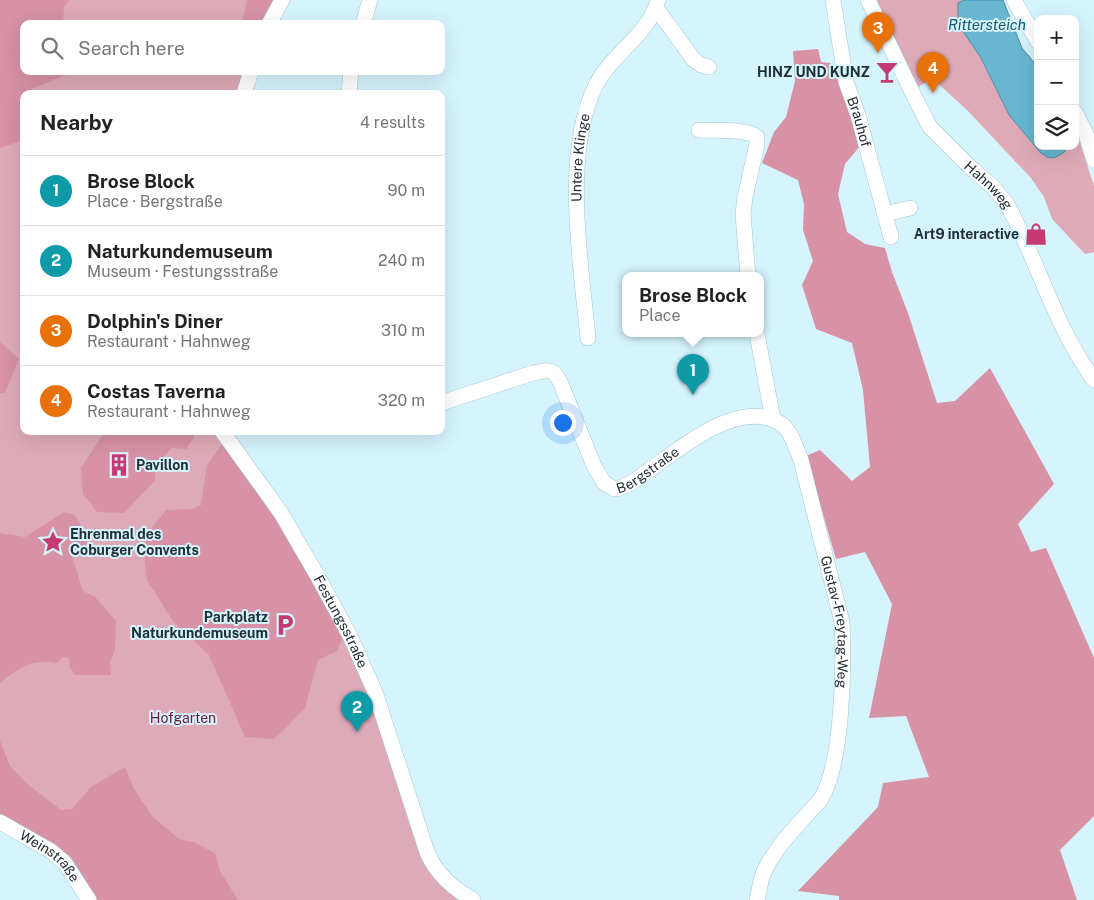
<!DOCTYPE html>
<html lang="en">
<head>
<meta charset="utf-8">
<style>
  body { margin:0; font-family:"Public Sans",sans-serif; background:#f2f2f2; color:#222 }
  .controls { position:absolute; right:15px; top:15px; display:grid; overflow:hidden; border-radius:10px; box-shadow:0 5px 20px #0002 }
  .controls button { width:45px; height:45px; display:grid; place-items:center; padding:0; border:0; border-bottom:1px solid #e0e0e0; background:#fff; color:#222; font:25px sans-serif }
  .you { position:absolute; left:562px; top:422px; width:18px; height:18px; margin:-12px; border:4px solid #fff; border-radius:50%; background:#1a73e8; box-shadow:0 0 0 8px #1a73e833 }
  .badge { display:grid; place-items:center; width:32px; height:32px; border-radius:50%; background:#0b8043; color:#fff; font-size:16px; font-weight:700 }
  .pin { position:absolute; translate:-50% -41px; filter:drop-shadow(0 1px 2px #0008) }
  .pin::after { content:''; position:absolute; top:26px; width:18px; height:15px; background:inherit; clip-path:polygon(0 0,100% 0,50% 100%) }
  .popup { position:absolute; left:622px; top:272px; width:142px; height:65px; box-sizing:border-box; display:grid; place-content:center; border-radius:10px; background:#fff; filter:drop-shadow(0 1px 4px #0005); font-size:16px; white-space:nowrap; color:#767676 }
  .popup b { font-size:19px; color:#222 }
  .popup::after { content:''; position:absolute; left:50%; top:100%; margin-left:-10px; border:10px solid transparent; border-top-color:#fff }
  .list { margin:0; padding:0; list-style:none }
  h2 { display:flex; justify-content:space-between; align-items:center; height:65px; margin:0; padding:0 20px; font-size:21px }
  h2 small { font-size:16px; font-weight:400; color:#767676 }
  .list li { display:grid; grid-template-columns:32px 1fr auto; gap:15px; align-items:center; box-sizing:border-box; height:70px; padding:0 20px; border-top:1px solid #e0e0e0 }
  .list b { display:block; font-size:19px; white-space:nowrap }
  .list p { margin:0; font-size:16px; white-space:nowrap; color:#767676 }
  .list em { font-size:16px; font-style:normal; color:#767676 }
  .icon { flex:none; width:28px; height:28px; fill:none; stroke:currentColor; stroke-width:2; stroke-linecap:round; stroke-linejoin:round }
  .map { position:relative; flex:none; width:1094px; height:900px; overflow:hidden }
  .search { position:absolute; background:#fff; box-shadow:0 5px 20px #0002; left:20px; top:20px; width:425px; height:55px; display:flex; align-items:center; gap:12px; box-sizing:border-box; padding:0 18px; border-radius:10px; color:#767676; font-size:19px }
  .panel { position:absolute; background:#fff; box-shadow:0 5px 20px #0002; left:20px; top:90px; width:425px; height:345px; border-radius:10px }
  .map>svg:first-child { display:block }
  .green { fill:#deaab8 }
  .forest { fill:#d792a5 }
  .water { fill:#67b7d1; stroke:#528ea2 }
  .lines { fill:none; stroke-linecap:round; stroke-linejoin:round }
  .minor-casing { stroke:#a1c6d3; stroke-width:16 }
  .minor { stroke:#fff; stroke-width:15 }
  .labels { text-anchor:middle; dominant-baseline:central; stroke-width:4; stroke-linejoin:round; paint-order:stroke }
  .poi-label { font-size:14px; font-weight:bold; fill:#203035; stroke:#d5f4fe; text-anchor:end }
  .street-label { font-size:14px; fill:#203035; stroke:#d5f4fe }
  .park-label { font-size:14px; fill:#6b1a3a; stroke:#d5f4fe }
  .water-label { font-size:15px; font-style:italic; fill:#16596b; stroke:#d5f4fe }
</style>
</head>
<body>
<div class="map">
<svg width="1094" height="900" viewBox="0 0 1094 900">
  <rect width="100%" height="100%" fill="#d5f4fe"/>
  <path class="green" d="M0,0h277l-14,24h-239v47h223l-7,23h-216v337h190l62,84 87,157 57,176 45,52h-373l-12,-23 -80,-59z
    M875,0h128l19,48 16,19v79h37v-13l4,7 15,46v66l-9,2 -33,-35 -8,-22 -13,-19 -63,-67 -36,-33 -18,12z"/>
  <path class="forest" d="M0,0h70l-6,6 -1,18h-39v47h45l1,2 -38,16 -1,5h-7v33l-3,14 -21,7z
    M247,0h30l-14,24h-21z
    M818,49l3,13 9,1 6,7 25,75 -16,19 -7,30 9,38 18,12 20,4 7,24 16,41 29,90 18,-2 35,-33 64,116 -36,40 13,28 15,-4 48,110v158l-34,34 17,50h-238v-4l-41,-5 80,-84 5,-24 46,-6 -23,-61 -37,2 23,-114 -27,-52 -29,7 -30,-103 14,-6 32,31 18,-14 -7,-77 -11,-47 -36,-14 -14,-44 11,-24 -10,-31 1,-26 -6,-24 -36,-17 12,-31 12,-15 9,-36 -2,-30z
    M0,342l19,17 -14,34h-5z
    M105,431h91l-3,8 -7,10 -14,-1 -17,17v16l-31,32 -27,-1 -14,-18 -2,-26z
    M223,443l53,72 68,119 -7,17 -19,9 -13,48 -23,24 -9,7 -28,-2 -36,-82 -36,-34 -26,-41 -4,-34 8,-17 15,-19 26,-1 9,-4 6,-40z
    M64,512l11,3 13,22 -4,19 -12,1 11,34 12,6 21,24 -1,28 -5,14 1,12h-36l-5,-7 -1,-10 -6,-1 -6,6c-26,-5 -38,5 -57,20v-150l25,4z
    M0,741l10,25 16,17 35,27 11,-1 19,-22 34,-20 8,20 19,29 27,23 14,3 22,11 5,18 18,29h-146l-12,-23 -80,-59z"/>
  <path class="water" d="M964,0h39l19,48 16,19v79h31l-6,7 -9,5 -7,-1 -7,-5 -31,-37 -28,-57 -23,-34v-21z"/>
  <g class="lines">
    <defs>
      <g id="minor">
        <path id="s1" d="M833,0l13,82 12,33 33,122"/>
        <path id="s2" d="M868,0l46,96 16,31 40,40 23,20 14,17c31,57 48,123 87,176"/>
        <path d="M1014,0l24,42"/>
        <path d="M656,8l38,52 7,5 8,2"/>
        <path d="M269,24l13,-24"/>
        <path d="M363,24l7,-24"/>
        <path d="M244,94l7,-23"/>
        <path d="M349,94l2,-23"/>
        <path d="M1075,112l11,22 8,26"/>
        <path d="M699,130c14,1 47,-2 58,7v7l-12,53 -2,17 5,62"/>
        <path d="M885,214l25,-6"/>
        <path d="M757,334l16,85"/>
        <path id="s3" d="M588,338c-7,-74 -26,-185 8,-253 16,-32 53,-50 62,-85"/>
        <path id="s4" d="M441,403l92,-30c16,-3 20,-6 28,11l33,82 10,17 11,6c13,-2 23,-11 33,-18 30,-21 77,-61 116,-54 8,2 14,4 20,9 9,9 12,23 17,34l41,162c2,44 1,140 -21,177 -19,22 -50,51 -59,78 -2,7 -3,15 -5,23"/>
        <path id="s5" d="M222,431l59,82 36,62 33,61 25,56 52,160c9,22 26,36 46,48"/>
        <path id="s6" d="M0,822l51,29 14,12 24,37"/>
      </g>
    </defs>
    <use href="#minor" class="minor-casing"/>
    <use href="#minor" class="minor"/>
  </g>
  <defs>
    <symbol id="bar-bare" viewBox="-9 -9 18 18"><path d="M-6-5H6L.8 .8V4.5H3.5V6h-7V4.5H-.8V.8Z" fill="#c53a70" stroke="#d5f4fe" stroke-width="2.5" paint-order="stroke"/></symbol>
    <symbol id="shop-bare" viewBox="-9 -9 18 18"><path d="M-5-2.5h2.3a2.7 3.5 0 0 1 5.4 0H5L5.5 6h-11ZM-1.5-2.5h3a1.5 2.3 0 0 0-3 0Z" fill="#c53a70" stroke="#d5f4fe" stroke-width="2.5" paint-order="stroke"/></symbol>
    <symbol id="building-bare" viewBox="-9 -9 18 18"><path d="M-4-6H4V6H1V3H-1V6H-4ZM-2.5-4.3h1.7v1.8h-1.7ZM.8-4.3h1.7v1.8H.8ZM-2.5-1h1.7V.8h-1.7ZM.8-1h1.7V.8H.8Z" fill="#c53a70" stroke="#d5f4fe" stroke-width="2.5" paint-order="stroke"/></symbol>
    <symbol id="sight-bare" viewBox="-9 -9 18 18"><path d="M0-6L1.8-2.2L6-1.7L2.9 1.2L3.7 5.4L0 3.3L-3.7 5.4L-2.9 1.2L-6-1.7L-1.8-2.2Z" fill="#c53a70" stroke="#d5f4fe" stroke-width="2.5" paint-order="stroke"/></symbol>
    <symbol id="parking-bare" viewBox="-9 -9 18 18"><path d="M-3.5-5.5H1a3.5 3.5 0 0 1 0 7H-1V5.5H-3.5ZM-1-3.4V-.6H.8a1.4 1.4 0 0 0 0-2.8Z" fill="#c53a70" stroke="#d5f4fe" stroke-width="2.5" paint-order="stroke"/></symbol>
  </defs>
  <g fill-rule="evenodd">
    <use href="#bar-bare" x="871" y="56" width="32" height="32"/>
    <use href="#shop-bare" x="1020" y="218" width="32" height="32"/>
    <use href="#building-bare" x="103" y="449" width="32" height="32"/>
    <use href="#sight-bare" x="37" y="526" width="32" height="32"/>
    <use href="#parking-bare" x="269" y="609" width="32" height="32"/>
  </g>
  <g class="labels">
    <g class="poi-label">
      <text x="870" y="72">HINZ UND KUNZ</text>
      <text x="1019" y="234">Art9 interactive</text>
      <text x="136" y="465" text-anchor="start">Pavillon</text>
      <text x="70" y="534" text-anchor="start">Ehrenmal des<tspan x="70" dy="16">Coburger Convents</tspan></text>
      <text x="268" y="617">Parkplatz<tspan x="268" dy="16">Naturkundemuseum</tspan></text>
    </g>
    <g class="street-label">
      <text stroke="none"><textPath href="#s1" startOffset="125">Brauhof</textPath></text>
      <text stroke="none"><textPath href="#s3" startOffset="181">Untere Klinge</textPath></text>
      <text stroke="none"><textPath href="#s2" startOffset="224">Hahnweg</textPath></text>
      <text stroke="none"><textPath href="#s4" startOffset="290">Bergstraße</textPath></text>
      <text stroke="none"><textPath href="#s5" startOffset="225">Festungsstraße</textPath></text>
      <text stroke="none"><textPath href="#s4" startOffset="648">Gustav-Freytag-Weg</textPath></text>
      <text stroke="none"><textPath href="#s6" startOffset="61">Weinstraße</textPath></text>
    </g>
    <g class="park-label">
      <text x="183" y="718">Hofgarten</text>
    </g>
    <g class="water-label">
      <text x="987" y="24">Rittersteich</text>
    </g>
  </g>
</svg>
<div class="controls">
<button>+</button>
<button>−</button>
<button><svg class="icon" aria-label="layers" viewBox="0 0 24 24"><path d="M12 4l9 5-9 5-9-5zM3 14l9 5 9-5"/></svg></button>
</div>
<div class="you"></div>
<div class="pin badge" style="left:693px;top:395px;background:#0f9aa8">1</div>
<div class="popup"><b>Brose Block</b>Place</div>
<div class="pin badge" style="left:357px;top:732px;background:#0f9aa8">2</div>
<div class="pin badge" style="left:878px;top:53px;background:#e8710a">3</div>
<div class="pin badge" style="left:933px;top:93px;background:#e8710a">4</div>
<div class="search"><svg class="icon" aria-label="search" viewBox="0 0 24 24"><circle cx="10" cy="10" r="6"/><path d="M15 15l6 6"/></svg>Search here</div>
<section class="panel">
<h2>Nearby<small>4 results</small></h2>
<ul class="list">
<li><span class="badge" style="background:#0f9aa8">1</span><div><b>Brose Block</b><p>Place · Bergstraße</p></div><em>90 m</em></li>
<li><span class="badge" style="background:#0f9aa8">2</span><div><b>Naturkundemuseum</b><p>Museum · Festungsstraße</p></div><em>240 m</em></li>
<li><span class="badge" style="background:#e8710a">3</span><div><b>Dolphin's Diner</b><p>Restaurant · Hahnweg</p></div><em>310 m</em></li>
<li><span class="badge" style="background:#e8710a">4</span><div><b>Costas Taverna</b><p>Restaurant · Hahnweg</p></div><em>320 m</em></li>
</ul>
</section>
</div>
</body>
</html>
